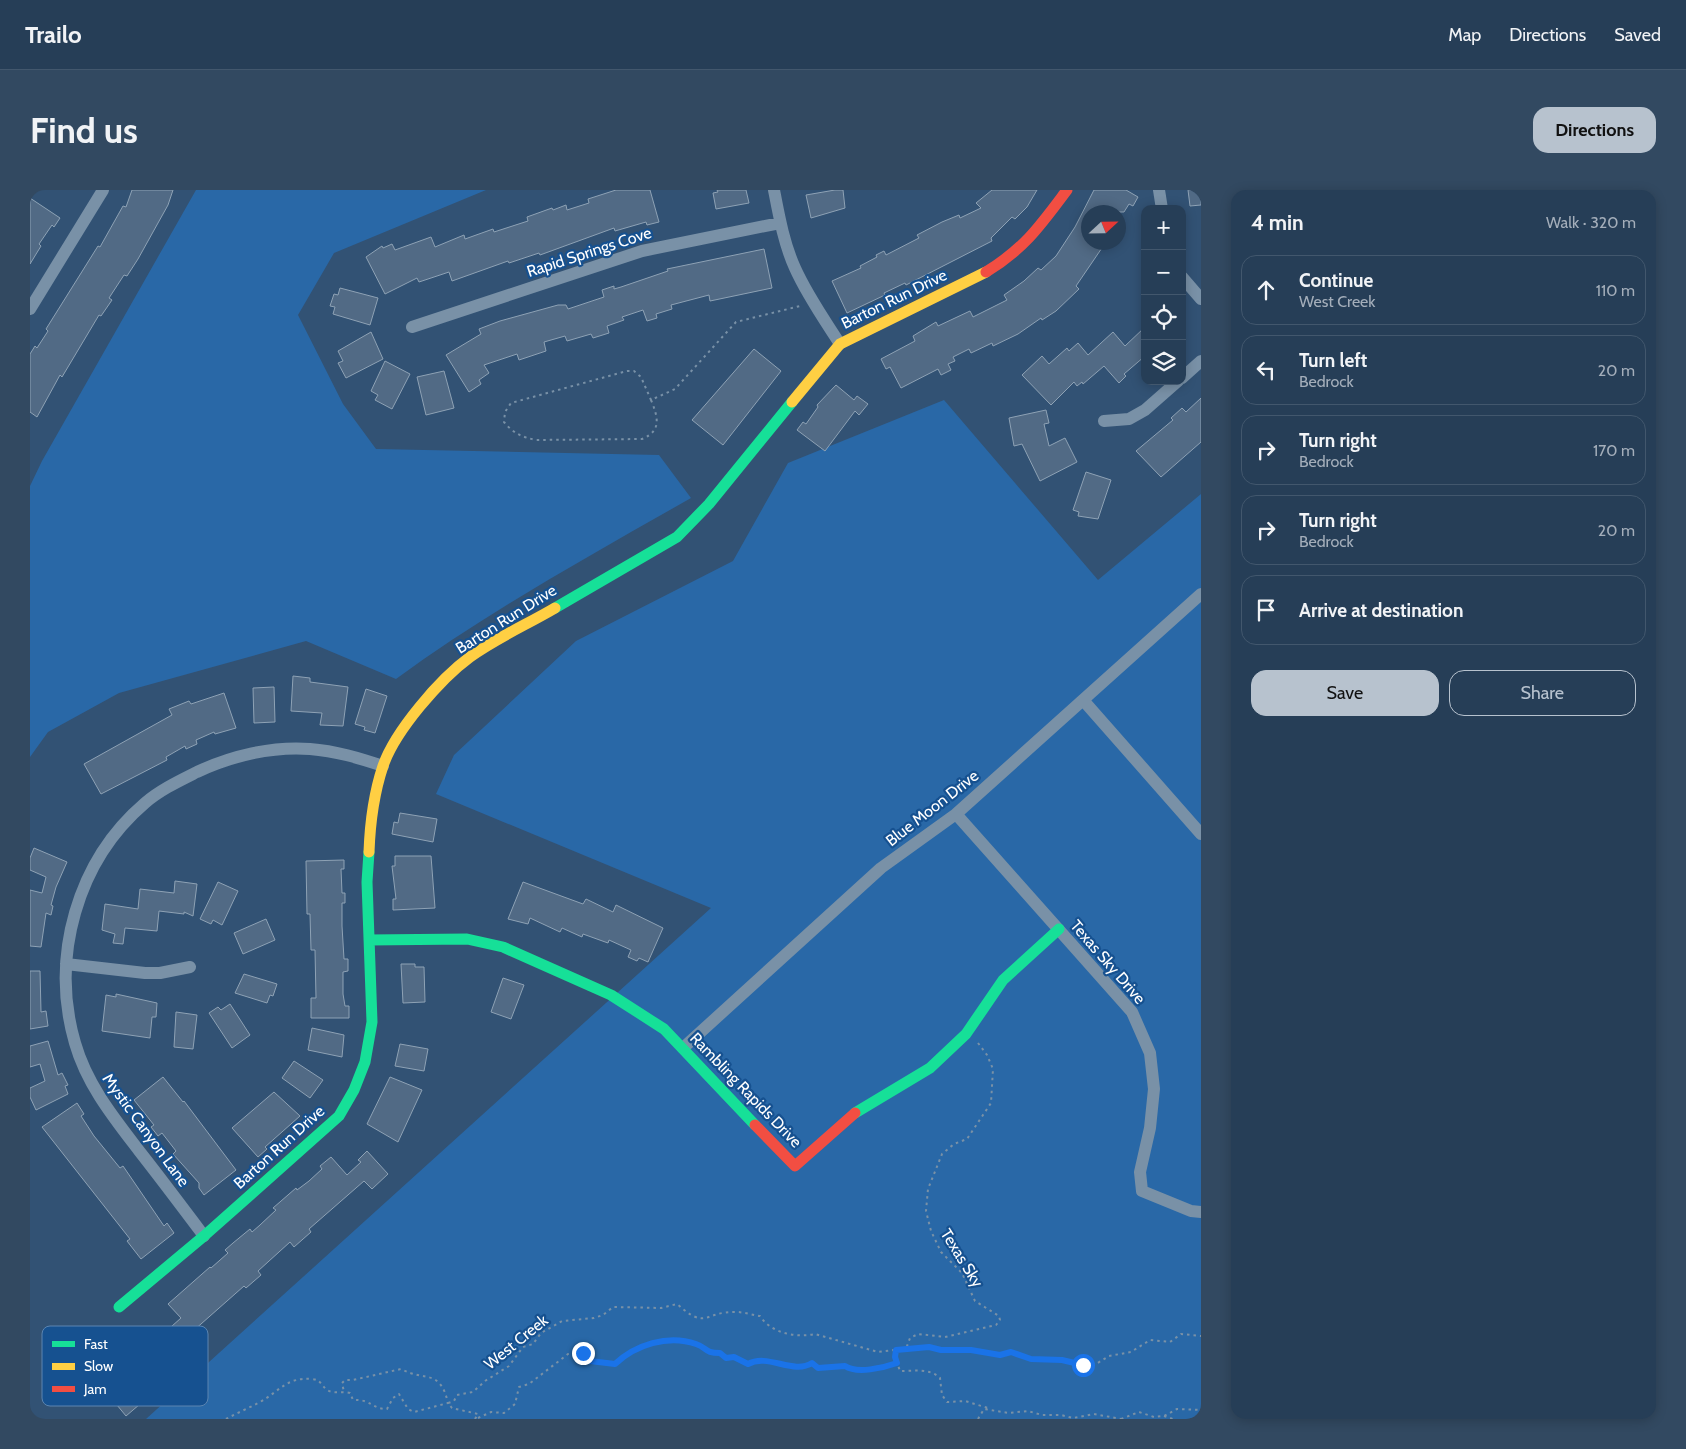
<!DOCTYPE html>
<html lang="en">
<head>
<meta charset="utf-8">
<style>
  body { margin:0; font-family:Cabin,sans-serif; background:#324961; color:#f1f3f6 }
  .controls { position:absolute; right:15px; top:15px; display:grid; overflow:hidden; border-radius:10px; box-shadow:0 2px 12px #0003 }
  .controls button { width:45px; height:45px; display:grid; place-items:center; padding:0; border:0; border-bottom:1px solid #42576d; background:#263e57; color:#f1f3f6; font:25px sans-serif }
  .compass { position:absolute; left:1051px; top:15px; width:45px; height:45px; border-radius:50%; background:#263e57; box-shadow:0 2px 12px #0003; rotate:68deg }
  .stop { position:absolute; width:15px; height:15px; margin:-11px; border:4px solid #1a73e8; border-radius:50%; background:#fff }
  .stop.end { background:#1a73e8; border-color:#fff; box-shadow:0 1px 5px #0008 }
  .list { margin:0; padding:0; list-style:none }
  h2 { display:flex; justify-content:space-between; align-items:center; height:65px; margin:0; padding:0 20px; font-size:21px }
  h2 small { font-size:16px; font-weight:400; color:#a4aeba }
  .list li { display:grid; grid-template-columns:32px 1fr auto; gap:15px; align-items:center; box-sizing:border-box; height:70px; margin:0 10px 10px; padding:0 10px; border:1px solid #42576d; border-radius:15px }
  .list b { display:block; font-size:19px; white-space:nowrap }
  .list p { margin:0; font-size:16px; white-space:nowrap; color:#a4aeba }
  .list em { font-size:16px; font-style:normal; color:#a4aeba }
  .actions { display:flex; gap:10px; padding:15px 20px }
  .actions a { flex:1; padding:11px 0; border:1px solid #b7c2ce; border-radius:15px; text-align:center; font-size:18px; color:#b7c2ce }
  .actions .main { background:#b7c2ce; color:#111 }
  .icon { flex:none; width:28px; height:28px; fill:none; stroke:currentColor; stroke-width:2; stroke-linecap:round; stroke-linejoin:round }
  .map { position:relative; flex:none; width:1171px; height:1229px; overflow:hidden; border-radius:15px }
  header { display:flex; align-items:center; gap:30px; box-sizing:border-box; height:70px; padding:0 25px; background:#263e57; border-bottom:1px solid #42576d }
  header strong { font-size:24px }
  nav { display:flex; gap:28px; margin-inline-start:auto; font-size:18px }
  .intro { display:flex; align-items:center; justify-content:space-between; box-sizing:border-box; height:120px; padding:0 30px }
  h1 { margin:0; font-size:35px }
  .button { padding:12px 22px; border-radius:15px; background:#b7c2ce; color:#111; font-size:18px; font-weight:700 }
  main { display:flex; gap:30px; padding:0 30px }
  aside { flex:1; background:#263e57; border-radius:15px; box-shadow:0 2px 12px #0003 }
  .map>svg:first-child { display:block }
  .green { fill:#2968a7 }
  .building { fill:#516a85; stroke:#8ea2b5 }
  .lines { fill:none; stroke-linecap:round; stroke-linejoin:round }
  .path { stroke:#7991a7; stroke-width:2; stroke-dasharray:2.5 4; stroke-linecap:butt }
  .street { stroke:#7991a7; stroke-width:12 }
  .fast { stroke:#16e098; stroke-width:11 }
  .slow { stroke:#ffcf43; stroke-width:11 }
  .jam { stroke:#f24e42; stroke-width:11 }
  .route { stroke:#1a73e8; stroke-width:6 }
  .labels { text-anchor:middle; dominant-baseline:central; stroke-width:4.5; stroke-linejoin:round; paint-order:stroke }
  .street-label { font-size:16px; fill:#fff; stroke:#165190 }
  .key { fill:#165190; stroke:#5c85b1; stroke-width:1 }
  .key-label { font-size:14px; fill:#fff }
</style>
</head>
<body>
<header>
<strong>Trailo</strong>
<nav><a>Map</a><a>Directions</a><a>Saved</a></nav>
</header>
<div class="intro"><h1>Find us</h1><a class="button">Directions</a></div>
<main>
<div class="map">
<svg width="1171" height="1229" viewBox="0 0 1171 1229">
  <rect width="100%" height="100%" fill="#325274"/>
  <path class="green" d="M166,0h290l-152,63 -36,62 45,89 33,45 283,6 32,43c-100,57 -202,113 -295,181l-90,-38 -187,52 -71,39 -18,25v-271l12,-25z
    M914,210l154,180 103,-86v925h-1055l565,-511 -275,-114 18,-39 122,-114 157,-80 55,-98z"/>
  <path class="building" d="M102,0h41l-5,15 -30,54 -11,17 -3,-1 -15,23 3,2 -11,16 -2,-1 -37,62 -2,-2 -23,42 -7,-5v-58l5,-8 2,2 11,-17 -2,-2 52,-83 2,1 23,-41 3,1z
    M586,0h34l9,32 -12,3 -1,-3 -31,9 -1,-3 -74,27 -1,-2 -30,10 -1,-2 -56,20 -3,-9 -30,10 -2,-4 -32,16 -19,-37 16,-11 1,2 9,-4 3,6 36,-13 4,10 29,-12 1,4 28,-10 1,3 34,-11 -1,-4 25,-9 1,2 13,-5 1,5 22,-7 -1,-4z
    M687,0h29l3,13 -33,6 -3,-16 5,-1z
    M805,0h8l2,18 -34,10 -5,-23z
    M962,0h45l-10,17 -12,12 -3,-2 -21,21 1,3 -86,44 -1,-2 -21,10 1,2 -38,18 -15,-32 29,-13 -1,-2 17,-9 -1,-2 8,-4 2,4 33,-17 -2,-3 25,-13 17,-7 1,3 21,-10 -5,-5z
    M1064,0h32l12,7 -5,9 -4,-2 -5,8h-36v30h18l-30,44 3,3 -23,22 -14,9 -1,-2 -23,16 -25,12 -1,-3 -21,10 -2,-4 -16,8 2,4 -7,3 3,6 -10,5 -3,-6 -37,19 -11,-21 -4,2 -5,-10 34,-18 -2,-5 23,-14 2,4 32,-15 3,6 34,-17 -3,-5 20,-14 14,-13 3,2 15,-14 19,-29z
    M1158,0h13v15l-11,1z
    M0,8l30,20 -6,9 -2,-2 -13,19 2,2 -11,18z
    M734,59l8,39 -62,13 -1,-6 -38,10 1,4 -16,5 1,4 -10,3 -4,-11 -21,7 2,3 -17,6 2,7 -16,5 -2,-4 -24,7 -2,-5 -21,6 2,9 -27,9 -2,-6 -33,11 5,8 -10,7 2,4 -12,8 -23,-37 35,-21 -2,-5 21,-8 58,-16h8l2,4 36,-12 -2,-7 12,-4v3l7,-2 47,-16 -1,-2z
    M310,98l38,10 -8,27 -37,-11 2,-7 -5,-1 4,-12 4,1z
    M1115,137v29l-21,18 2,2 -7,7 -15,-17 -21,18 -1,-2 -5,4 -3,-4 -23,23 -29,-30 20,-19 7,8 18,-16 2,3 9,-8 10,12 25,-23 12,14z
    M341,142l12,27 -37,19 -8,-15 5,-2 -5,-10z
    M724,159l27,22 -58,74 -31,-25z
    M355,171l25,13 -18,35 -17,-9 3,-5 -7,-4z
    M414,181l10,37 -28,7 -9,-38z
    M806,195l18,15 3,-4 11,8 -9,11 -4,-4 -30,40 -28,-21 6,-8 3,2 12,-17 -1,-2z
    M1171,208v44l-40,35 -25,-26 37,-31 -2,-2 11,-10 4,4z
    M1016,220l3,13 -5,1 5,22 16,-8 12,24 -37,19 -18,-37 -8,2 -5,-28z
    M1056,282l25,8 -13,39 -20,-3 1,-4 -6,-2z
    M263,486l17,2v4l38,5 -5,39 -23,-1 2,-12 -31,-2z
    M244,497l1,35 -21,1 -1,-35z
    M336,499l21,7 -12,37 -11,-3 1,-3 -10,-3z
    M194,503l12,35 -21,6 -1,-2 -18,8 1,4 -11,5 -1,-3 -19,11 1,3 -66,34 -17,-30 88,-49 -3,-6 20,-8 2,3z
    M370,623l37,6 -4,23 -41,-8 2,-12 4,1z
    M4,658l33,14 -11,25 -5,18 2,1 -2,9 -5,-2 -5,34 -11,-1v-56l12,3 4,-16 -16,-7v-12z
    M365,666h36l4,52 -42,2v-11h3l-4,-33h3z
    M314,670v9h-3l1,24h3v10h-3v23l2,33h4v12l-5,1v22l2,12h4v12h-38v-20h5l-1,-48h-4l-1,-36h-3l-1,-53z
    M145,691l22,3 -4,32 -9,-4v2l-25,-3 -2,20 -32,-3 -2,16 -10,-1 2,-9 -13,-4 3,-26 33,5 2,-20 34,4z
    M188,692l20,9 -16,34 -9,-5 -2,4 -11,-5z
    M493,692l60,22 3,-5 27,13 3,-7 47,23 -15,34 -9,-4 -2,3 -9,-4 3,-7 -22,-10 -1,3 -25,-9 -1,3 -20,-9 -2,4 -30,-14 -2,6 -20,-5z
    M236,729l9,21 -32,14 -9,-21z
    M371,774h14v3h9l1,35 -22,1z
    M0,781h10l1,41 5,-1 2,15 -18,3z
    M214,784l33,10 -4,12 -3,-1 -3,8 -32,-10z
    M473,788l21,7 -13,34 -20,-7z
    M86,804l41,9 -1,14h-4l-2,21 -48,-7 4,-36 10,2z
    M200,814l20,31 -18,13 -23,-35 9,-6 3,3z
    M146,822l21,3 -4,34 -19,-2z
    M282,838l32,7 -2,22 -34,-7z
    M18,851l10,34 4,-2 6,12 -3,1 3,8 -32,16 -6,-13v-9l15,-7 -5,-17 -10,3v-21z
    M370,854l28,5 -4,22 -29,-5z
    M264,871l29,19 -13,18 -28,-20z
    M133,887l20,25 1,-1 52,69 -32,25 -5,-7v-5l-26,-29 3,-3 -14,-18 -4,3 -7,-9 3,-2 -20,-25z
    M360,887l32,13 -24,52 -31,-18z
    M244,902l26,24 -35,31 2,2 -9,8 -26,-29z
    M47,913l7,11 -3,2 13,20 26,32 3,-2 41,60 3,-3 7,10 -33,26 -14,-18 3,-2 -88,-112z
    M337,961l21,23 -16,15 -8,-8 -55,48 2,3 -17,15 -4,-5 -32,29 3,4 -15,13 -2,-2 -60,53 13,15 -17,15 -16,-19 -14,12 17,19 -41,35 -23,-28 27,-21 -3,-4 6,-6 2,2 46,-41 -13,-14 42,-37 1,1 17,-15 -3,-3 8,-7 17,-14 2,3 8,-7 16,-15 -3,-2 23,-20 1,2 12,-9 13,-12 -2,-3 11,-9 16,18 14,-13 -3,-2z"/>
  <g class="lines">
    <path class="path" d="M621,210c7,17 11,31 -9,39l-106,1c-14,-3 -22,-6 -32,-18l1,-10 6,-9 116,-32h7l7,6 10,23 24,-11 61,-67 64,-16
      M948,853l9,12 6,14 -2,34 -24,36 -13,5 -12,10 -14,35 -2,22 5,20 10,21 21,21 13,28 24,15 1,4 -4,5 -51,12 -27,-3 -8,4 -4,11 -10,1 -1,7 5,14c13,0 30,-3 40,7l2,17 5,7 18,-1 23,7
      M876,1159l23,-2 12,3h30l29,5 11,-3 20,7 65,5 13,-8 22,-4 19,-12 20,2 11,-8 20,2
      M1134,1226l9,3
      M448,1228l13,-6 13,1 11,-9 4,-17 10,-3 39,-30 15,-1 7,8 25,3c20,-19 54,-30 81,-20 12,4 8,9 25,9l5,6 8,-2 14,8c20,-12 45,10 64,-2l6,5 27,-2 5,3 34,-1 13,-5
      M196,1229c11,-6 23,-11 34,-17 20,-11 26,-25 52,-23 9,1 9,6 15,11 6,4 16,1 23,3l3,7c18,-1 19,9 34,9l6,-11 6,-4 9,15 6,3 34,-9c-8,-35 -23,-21 -47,-34l-48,11h-8l-3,3 2,9
      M445,1229l3,-5 -26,-6 -4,-5 6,-2 3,-6 16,-3 12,-11 24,-15 14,-19 10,-3 8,-11 21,-12 32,-3 9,-3 10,-8 48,1 16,-4c30,27 27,7 59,8 8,0 16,3 24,4 11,17 35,22 55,18l63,18 17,-2
      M948,1229l6,-10 25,4 19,-2 14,4h19l12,3 21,-4 27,5
      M1091,1229l18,-7 15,5 10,-1 13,-7 24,1"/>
    <path class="street" d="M744,0c5,26 10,54 21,78 12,27 29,51 45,76
      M1129,0l3,19
      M1152,87l19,22
      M0,119l73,-119
      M382,137l230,-76 138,-28
      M1152,188l19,-17
      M1074,231l25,-2 16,-9 33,-29
      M1053,510l118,134
      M926,624l176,198 18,41 4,36 -4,39 -10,44 2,19 49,20 10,1
      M36,774l79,9h15l30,-6
      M653,858l198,-180 75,-54 245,-220
      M174,1046c-21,-28 -42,-56 -64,-84 -26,-34 -53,-67 -65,-109 -25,-86 2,-182 70,-240 15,-13 34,-22 52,-31 34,-16 75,-26 113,-23 26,2 49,9 73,17"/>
    <path class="fast" d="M525,418l122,-71 32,-33 83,-102
      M339,750l98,-1 36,8 108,48 53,34 91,96
      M825,923l75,-45 36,-34 37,-54 56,-51
      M89,1117l85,-71 135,-120 15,-26 11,-28 7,-40 -5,-140 2,-30"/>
    <path class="slow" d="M762,212l48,-58 146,-72
      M339,662c1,-28 5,-59 14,-86 12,-35 57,-87 87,-109 26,-19 58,-33 85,-49"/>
    <path class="jam" d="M956,82c39,-24 54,-46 81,-82
      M725,935l40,41 60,-53"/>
  </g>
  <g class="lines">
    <path class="route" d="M553,1163l7,8 25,3c20,-19 53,-30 81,-20 12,4 8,9 24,9l6,5 8,-1 14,7c20,-11 45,11 64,-1l6,5 27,-2c12,8 38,2 52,-3l-2,-6 1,-7 33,-3 12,3h30l29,5 11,-3 20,7 31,1 21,5"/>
  </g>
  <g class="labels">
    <g class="street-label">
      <text transform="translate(559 62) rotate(-18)">Rapid Springs Cove</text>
      <text transform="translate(864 109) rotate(-26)">Barton Run Drive</text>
      <text transform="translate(476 429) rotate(-32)">Barton Run Drive</text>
      <text transform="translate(902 618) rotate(-38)">Blue Moon Drive</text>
      <text transform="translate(1078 772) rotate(49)">Texas Sky Drive</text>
      <text transform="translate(716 900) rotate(46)">Rambling Rapids Drive</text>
      <text transform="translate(116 940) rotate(54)">Mystic Canyon Lane</text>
      <text transform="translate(249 957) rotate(-42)">Barton Run Drive</text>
      <text transform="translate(932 1068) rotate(58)">Texas Sky</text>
      <text transform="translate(486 1152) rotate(-39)">West Creek</text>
    </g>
  </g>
  <rect x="12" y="1136" width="166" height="80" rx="8" class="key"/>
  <rect x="22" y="1151" width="23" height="6" fill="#16e098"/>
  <rect x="22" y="1173" width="23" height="7" fill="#ffcf43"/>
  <rect x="22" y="1196" width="23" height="6" fill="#f24e42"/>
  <g class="key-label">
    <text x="54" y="1159">Fast</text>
    <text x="54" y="1181">Slow</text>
    <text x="54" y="1204">Jam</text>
  </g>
</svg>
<div class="controls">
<button>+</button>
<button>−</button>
<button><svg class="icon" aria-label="locate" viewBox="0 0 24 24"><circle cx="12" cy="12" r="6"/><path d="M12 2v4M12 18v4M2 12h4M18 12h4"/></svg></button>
<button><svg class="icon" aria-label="layers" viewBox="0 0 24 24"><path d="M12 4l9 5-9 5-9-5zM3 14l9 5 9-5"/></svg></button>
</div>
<svg class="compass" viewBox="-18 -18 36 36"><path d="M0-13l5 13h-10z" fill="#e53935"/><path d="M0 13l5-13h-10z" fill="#a4aeba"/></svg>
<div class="stop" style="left:1053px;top:1175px"></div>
<div class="stop end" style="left:553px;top:1163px"></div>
</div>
<aside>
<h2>4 min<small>Walk · 320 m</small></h2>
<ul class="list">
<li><svg class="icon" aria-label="ahead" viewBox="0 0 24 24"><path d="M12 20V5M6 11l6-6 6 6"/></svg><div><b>Continue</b><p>West Creek</p></div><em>110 m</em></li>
<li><svg class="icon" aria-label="left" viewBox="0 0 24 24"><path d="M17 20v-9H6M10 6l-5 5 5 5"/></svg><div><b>Turn left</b><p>Bedrock</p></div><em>20 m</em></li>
<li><svg class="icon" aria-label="right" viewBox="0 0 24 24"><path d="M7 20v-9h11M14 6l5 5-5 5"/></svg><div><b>Turn right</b><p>Bedrock</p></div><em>170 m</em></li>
<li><svg class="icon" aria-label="right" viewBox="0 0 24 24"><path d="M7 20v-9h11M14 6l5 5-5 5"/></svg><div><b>Turn right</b><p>Bedrock</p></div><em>20 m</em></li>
<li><svg class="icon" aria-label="arrive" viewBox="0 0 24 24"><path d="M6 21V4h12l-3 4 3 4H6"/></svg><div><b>Arrive at destination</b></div></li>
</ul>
<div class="actions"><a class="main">Save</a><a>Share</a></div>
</aside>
</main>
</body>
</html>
